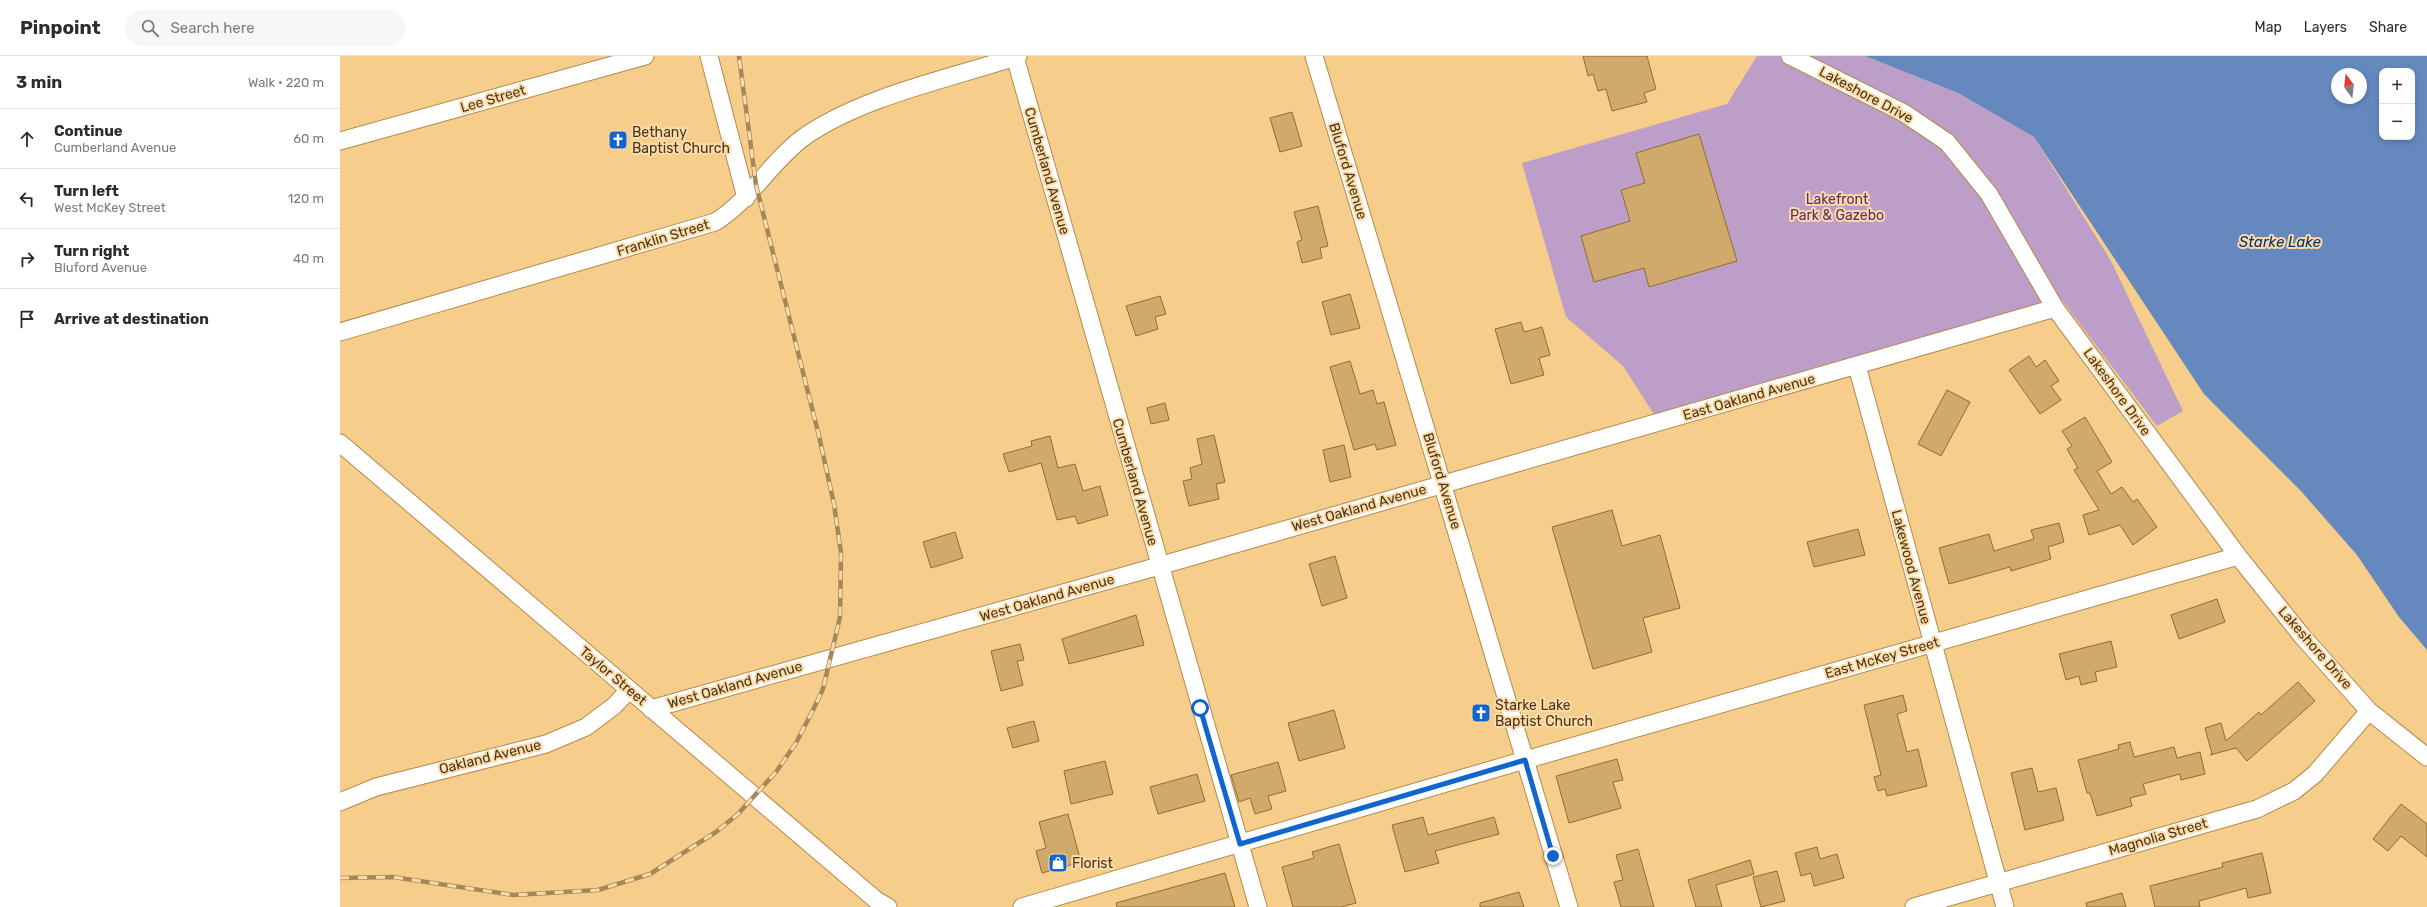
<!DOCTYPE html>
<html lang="en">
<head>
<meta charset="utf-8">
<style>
  body { margin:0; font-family:Rubik,sans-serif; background:#f7f7f7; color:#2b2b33 }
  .controls { position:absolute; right:12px; top:12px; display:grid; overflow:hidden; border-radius:8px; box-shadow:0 2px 6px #0003 }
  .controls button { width:36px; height:36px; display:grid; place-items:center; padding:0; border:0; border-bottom:1px solid #e1e1e2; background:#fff; color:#2b2b33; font:20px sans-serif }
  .compass { position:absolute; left:1991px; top:12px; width:36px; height:36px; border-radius:50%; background:#fff; box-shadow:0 2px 6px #0003; rotate:345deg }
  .stop { position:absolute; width:12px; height:12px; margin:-9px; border:3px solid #1065ce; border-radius:50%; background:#fff }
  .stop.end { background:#1065ce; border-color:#fff; box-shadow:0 1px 4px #0008 }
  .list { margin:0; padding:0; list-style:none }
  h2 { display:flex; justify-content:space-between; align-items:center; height:52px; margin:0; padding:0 16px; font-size:17px }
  h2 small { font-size:13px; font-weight:400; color:#7c7c81 }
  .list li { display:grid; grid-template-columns:26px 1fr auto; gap:12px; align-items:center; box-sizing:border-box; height:60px; padding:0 16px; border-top:1px solid #e1e1e2 }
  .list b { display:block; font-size:15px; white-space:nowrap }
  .list p { margin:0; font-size:13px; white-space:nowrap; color:#7c7c81 }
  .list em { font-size:13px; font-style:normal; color:#7c7c81 }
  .icon { flex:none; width:22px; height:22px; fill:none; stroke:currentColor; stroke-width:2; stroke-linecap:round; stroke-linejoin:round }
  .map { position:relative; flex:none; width:2087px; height:851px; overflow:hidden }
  header { display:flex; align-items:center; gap:24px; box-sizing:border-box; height:56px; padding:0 20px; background:#fff; border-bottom:1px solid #e1e1e2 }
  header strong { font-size:19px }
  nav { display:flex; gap:22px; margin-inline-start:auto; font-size:14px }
  .search { width:280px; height:36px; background:#f7f7f7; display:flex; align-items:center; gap:10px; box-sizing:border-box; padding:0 14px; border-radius:22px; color:#7c7c81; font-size:15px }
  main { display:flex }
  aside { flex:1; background:#fff }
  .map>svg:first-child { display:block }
  .green { fill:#bd9ec8 }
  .water { fill:#6589bf; fill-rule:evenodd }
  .building { fill:#d0a96c; stroke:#936c2b }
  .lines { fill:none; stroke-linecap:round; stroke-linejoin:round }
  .minor-casing { stroke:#b28a4b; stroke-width:19 }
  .minor { stroke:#fff; stroke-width:17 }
  .rail-casing { stroke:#a68858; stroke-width:4.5 }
  .rail { stroke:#fddba8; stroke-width:3; stroke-dasharray:9; stroke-linecap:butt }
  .route { stroke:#1065ce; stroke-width:5 }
  .labels { text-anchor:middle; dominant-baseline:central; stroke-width:4; stroke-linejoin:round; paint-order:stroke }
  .street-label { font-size:14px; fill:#47361b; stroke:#fddba8 }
  .poi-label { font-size:14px; fill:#47361b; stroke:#fddba8; text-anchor:start }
  .park-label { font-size:14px; fill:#5d296d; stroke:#fddba8 }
  .water-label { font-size:15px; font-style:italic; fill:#003373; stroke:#fddba8 }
</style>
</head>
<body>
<header>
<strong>Pinpoint</strong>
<div class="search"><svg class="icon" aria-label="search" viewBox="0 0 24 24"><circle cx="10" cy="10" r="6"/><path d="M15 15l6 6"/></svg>Search here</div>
<nav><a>Map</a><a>Layers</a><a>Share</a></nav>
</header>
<main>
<aside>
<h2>3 min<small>Walk · 220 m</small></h2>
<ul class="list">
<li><svg class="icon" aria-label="ahead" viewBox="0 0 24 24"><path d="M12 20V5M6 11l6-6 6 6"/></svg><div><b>Continue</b><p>Cumberland Avenue</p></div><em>60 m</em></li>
<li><svg class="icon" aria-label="left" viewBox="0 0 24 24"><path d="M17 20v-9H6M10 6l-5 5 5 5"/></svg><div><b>Turn left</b><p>West McKey Street</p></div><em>120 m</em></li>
<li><svg class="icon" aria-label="right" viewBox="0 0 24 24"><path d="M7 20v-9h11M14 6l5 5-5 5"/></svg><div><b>Turn right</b><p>Bluford Avenue</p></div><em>40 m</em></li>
<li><svg class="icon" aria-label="arrive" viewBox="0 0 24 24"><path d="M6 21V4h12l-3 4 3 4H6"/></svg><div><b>Arrive at destination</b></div></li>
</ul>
</aside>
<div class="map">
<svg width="2087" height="851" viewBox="0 0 2087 851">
  <rect width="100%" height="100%" fill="#f7cd8c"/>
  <path class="green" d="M1417,0h108l93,37 76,44 77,124 72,150 -26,15 -96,-127 -406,117 -32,-50 -57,-49 -44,-154 205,-59z"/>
  <path class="water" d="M1525,0h562v594l-28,-33 -42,-62 -57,-65 -96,-96 -170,-257 -76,-44zM2042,15h30v66h-30zM1997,18h24v24h-24z"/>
  <path class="building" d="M1243,0h64l9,33 -12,4 3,9 -35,9 -6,-22 -8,2 -5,-17 -5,2z
    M952,56l10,34 -22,6 -10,-34z
    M1359,78l38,127 -88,26 -5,-19 -50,14 -13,-46 49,-15 -9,-31 24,-7 -9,-30z
    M978,150l10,40 -8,2 2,10 -20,5 -5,-21 5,-2 -8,-28z
    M1010,238l10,34 -29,7 -9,-33z
    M820,240l6,18 -11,3 3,12 -22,7 -10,-30z
    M1181,266l3,10 18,-5 8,28 -11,3 5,17 -33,9 -16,-55z
    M1689,300l7,11 9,-7 14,21 -8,5 10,14 -21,14 -31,-44z
    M1010,305l10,33 13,-4 4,14 7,-2 12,43 -19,5 -2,-6 -21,6 -24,-83z
    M1607,334l23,12 -29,54 -23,-12z
    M825,347l4,17 -18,4 -4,-16z
    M1745,361l27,45 -15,9 14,23 11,-7 11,15 4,-3 20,28 -24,18 -13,-20 -31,10 -6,-20 16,-5 -25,-40 4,-2 -11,-19 5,-3 -10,-15z
    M874,379l11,47 -9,2 3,15 -30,7 -6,-25 9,-2 -2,-11 12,-4 -5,-25z
    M710,380l8,32 17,-4 8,27 17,-5 8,29 -30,9 -3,-8 -18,4 -16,-57 -32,9 -6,-18 29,-8 -1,-5z
    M1004,389l7,32 -21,5 -7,-32z
    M1272,454l10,36 38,-11 20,73 -37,10 9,34 -59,17 -41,-142z
    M1719,467l5,19 -16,5 3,12 -40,12 -1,-4 -61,17 -10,-36 50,-14 5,17 40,-12 -3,-9z
    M1518,473l7,26 -51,12 -7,-25z
    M615,476l8,26 -32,10 -8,-26z
    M995,500l12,42 -25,8 -13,-42z
    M1877,543l8,23 -46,17 -8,-24z
    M796,559l8,30 -75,19 -7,-25z
    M1771,585l6,26 -22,5 2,9 -16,4 -2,-9 -13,4 -7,-26z
    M680,588l4,16 -7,1 6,24 -22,6 -10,-40z
    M1958,626l17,19 -68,60 -11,-13 -26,7 2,-1 -7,-26 16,-5 5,18 33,-29 2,3z
    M1563,639l4,16 -10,3 10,38 11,-3 9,37 -40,10 -2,-7 -7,2 -4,-14 7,-2 -17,-70z
    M994,654l11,38 -46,13 -11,-38z
    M694,665l5,20 -26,7 -6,-20z
    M1790,686l4,15 40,-10 3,11 23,-6 5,22 -24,6 -1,-6 -37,10 3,10 -16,4 2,8 -35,10 -7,-23h-3l-9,-33 41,-11 -1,-4z
    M1277,703l6,21 -10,2 8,26 -52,15 -13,-47z
    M765,705l8,33 -42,10 -7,-33z
    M938,706l8,29 -18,5 4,13 -17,5 -5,-16 -11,4 -8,-27z
    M1692,712l6,24 18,-4 8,32 -39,10 -14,-57z
    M857,718l8,27 -47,13 -8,-27z
    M2061,748l26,20v33l-26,-21 -13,15 -15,-12z
    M728,758l13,48 -39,11 -6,-22 10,-3 -7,-26z
    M1083,761l5,18 66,-18 5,17 -64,17 4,12 -34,9 -13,-47z
    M999,788l17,59 -15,4h-48l-11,-40 32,-9 -2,-6z
    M1477,791l3,12 17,-5 7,24 -30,8 -3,-13 -10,3 -6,-23z
    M1298,793l16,58h-33l-7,-25 9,-2 -7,-25z
    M1922,797l9,40 -23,5 -2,-10 -47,13 1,6h-45l-5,-21 73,-19 -1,-4z
    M1410,804l4,14 -38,11 6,22h-26l-8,-27z
    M1437,815l8,30 -24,6 -8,-30z
    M885,817l10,34h-118l-1,-4z
    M1179,836l5,15h-44v-4z
    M1782,837l4,14h-39l-1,-4z"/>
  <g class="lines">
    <defs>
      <path id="minor" d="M369,0l37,142
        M974,0l255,851
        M1450,0l114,57 43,29 42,52 66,114 183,248 64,80 67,75 58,46
        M675,1l243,850
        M0,85l305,-85
        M0,276l375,-110c36,-22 55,-60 89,-85 59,-41 145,-58 214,-81
        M1517,310l148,541
        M0,387l536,457 12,7
        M311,653l508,-143 896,-258
        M0,746l36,-15 170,-43 40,-17 28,-21 15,-16
        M682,851l503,-147 713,-204
        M1574,851l343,-98 37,-18 21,-17 54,-63"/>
    </defs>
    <use href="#minor" class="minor-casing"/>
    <use href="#minor" class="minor"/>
    <defs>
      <path id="rail" d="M0,822l53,-1 120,18 85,-5 52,-16 66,-42 22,-18 38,-42 20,-29 17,-33 10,-21 17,-72 1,-64 -7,-49 -15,-68 -63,-251 -17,-129"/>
    </defs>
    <use href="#rail" class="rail-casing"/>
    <use href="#rail" class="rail"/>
  </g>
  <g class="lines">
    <path class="route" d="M860,652l40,136 285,-84 28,96"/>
  </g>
  <defs>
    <symbol id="church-square" viewBox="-11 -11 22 22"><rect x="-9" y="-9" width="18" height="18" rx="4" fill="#1065ce" stroke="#fddba8"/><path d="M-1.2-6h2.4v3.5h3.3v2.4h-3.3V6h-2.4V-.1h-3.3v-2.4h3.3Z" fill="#fff"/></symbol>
    <symbol id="shop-square" viewBox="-11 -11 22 22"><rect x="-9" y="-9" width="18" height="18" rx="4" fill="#1065ce" stroke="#fddba8"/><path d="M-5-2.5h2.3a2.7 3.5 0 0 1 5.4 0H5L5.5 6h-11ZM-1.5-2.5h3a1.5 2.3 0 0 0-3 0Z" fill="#fff"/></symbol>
  </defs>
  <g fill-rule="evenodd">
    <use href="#church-square" x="267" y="73" width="22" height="22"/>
    <use href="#church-square" x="1130" y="646" width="22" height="22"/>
    <use href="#shop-square" x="707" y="796" width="22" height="22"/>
  </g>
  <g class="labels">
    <g class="street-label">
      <text transform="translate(1526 39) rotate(28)">Lakeshore Drive</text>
      <text transform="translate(153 43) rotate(-16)">Lee Street</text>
      <text transform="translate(707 115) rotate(74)">Cumberland Avenue</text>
      <text transform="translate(1008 115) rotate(73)">Bluford Avenue</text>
      <text transform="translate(323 182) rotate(-17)">Franklin Street</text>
      <text transform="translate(1777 336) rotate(54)">Lakeshore Drive</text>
      <text transform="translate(1409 341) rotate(-16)">East Oakland Avenue</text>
      <text transform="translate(1102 425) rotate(73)">Bluford Avenue</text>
      <text transform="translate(795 426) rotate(74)">Cumberland Avenue</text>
      <text transform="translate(1019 452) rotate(-16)">West Oakland Avenue</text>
      <text transform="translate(1571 511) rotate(75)">Lakewood Avenue</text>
      <text transform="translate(707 542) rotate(-16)">West Oakland Avenue</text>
      <text transform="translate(1975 592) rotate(49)">Lakeshore Drive</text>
      <text transform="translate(1542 602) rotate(-16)">East McKey Street</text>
      <text transform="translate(273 620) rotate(40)">Taylor Street</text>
      <text transform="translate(395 629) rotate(-16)">West Oakland Avenue</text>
      <text transform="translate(150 701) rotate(-14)">Oakland Avenue</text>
      <text transform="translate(1818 781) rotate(-16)">Magnolia Street</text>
    </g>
    <g class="poi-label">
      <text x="292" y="76">Bethany<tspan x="292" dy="16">Baptist Church</tspan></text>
      <text x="1155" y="649">Starke Lake<tspan x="1155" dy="16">Baptist Church</tspan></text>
      <text x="732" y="807">Florist</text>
    </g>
    <g class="park-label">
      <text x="1497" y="143">Lakefront<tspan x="1497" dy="16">Park &amp; Gazebo</tspan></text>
    </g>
    <g class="water-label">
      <text x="1940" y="186">Starke Lake</text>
    </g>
  </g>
</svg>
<div class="controls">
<button>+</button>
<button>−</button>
</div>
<svg class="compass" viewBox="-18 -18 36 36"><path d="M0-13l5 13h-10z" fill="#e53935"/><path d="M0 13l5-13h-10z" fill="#7c7c81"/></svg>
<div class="stop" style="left:860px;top:652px"></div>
<div class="stop end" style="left:1213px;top:800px"></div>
</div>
</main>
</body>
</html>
